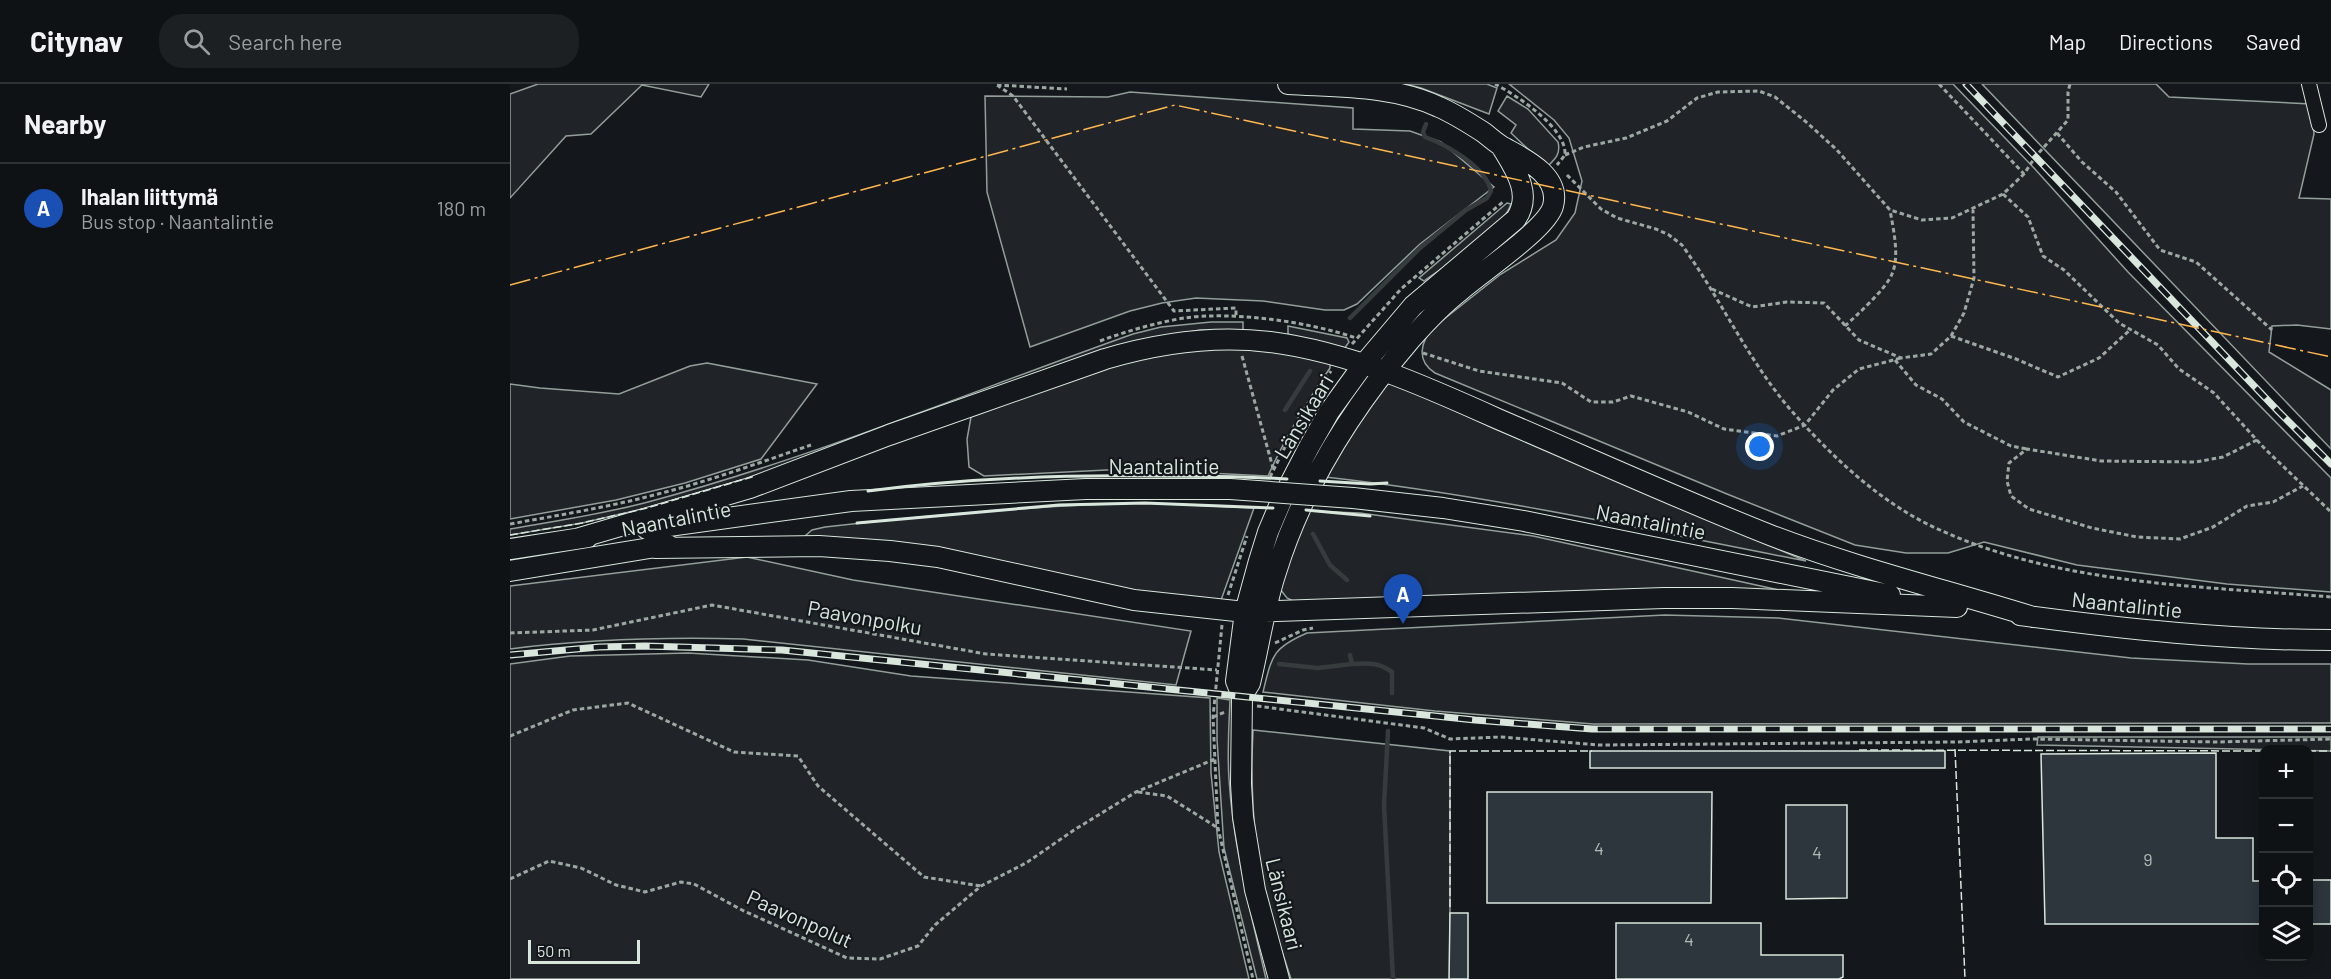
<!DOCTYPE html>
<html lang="en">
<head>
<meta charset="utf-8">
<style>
  body { margin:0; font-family:Barlow,sans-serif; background:#1d2022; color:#f1f3f6 }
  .controls { position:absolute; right:18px; bottom:18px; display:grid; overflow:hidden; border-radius:12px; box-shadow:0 3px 15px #0003 }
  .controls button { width:54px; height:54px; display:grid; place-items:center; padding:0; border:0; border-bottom:2px solid #2f3234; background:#0f1215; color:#f1f3f6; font:30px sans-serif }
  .scale { position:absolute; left:18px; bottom:15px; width:112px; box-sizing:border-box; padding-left:6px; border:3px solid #d8e6dc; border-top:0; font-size:16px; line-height:21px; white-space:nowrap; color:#d8e6dc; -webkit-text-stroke:4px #14181c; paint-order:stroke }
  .you { position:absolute; left:1250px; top:363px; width:21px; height:21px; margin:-15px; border:4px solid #fff; border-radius:50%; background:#1a73e8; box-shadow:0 0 0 9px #1a73e833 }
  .badge { display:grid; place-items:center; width:39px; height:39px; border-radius:50%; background:#0b8043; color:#fff; font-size:20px; font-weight:700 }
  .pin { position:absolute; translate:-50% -50px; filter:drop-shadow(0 2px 3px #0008) }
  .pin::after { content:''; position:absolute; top:32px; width:21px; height:18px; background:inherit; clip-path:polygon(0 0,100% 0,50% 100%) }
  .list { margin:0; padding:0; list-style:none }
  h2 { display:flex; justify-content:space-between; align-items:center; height:78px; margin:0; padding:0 24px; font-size:26px }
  h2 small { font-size:20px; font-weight:400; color:#9b9ea0 }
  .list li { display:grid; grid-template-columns:39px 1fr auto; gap:18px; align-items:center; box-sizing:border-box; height:90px; padding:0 24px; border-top:2px solid #2f3234 }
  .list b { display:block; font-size:22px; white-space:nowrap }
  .list p { margin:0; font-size:20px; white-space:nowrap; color:#9b9ea0 }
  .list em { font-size:20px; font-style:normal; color:#9b9ea0 }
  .icon { flex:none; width:33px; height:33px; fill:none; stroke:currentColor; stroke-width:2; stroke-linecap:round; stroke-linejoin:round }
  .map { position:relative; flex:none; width:1821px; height:895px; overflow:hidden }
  header { display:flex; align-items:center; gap:36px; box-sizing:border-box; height:84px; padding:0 30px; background:#0f1215; border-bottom:2px solid #2f3234 }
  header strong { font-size:28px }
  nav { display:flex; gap:33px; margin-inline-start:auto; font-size:21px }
  .search { width:420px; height:54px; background:#1d2022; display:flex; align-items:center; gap:15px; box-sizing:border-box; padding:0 21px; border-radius:24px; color:#9b9ea0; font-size:22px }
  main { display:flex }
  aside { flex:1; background:#0f1215 }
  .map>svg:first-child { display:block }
  .green { fill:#202428; stroke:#939e99; stroke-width:1.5 }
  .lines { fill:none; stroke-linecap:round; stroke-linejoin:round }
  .stream { stroke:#363b3e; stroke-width:4.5 }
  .building { fill:#2c363c; stroke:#d8e6dc; stroke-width:1.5 }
  .street-casing { stroke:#d8e6dc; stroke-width:16 }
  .secondary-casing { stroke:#d8e6dc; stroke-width:22 }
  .path { stroke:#9da8a2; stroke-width:3; stroke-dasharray:4.5 3; stroke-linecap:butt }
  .street { stroke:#14181c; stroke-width:14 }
  .secondary { stroke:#14181c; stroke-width:20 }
  .rail-casing { stroke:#d8e6dc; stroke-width:7 }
  .rail { stroke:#14181c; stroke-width:4.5; stroke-dasharray:14; stroke-linecap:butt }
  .secondary-bridge-casing { stroke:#d8e6dc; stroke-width:22; stroke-linecap:butt }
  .secondary-bridge { stroke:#14181c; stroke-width:20 }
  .fence { stroke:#d8e6dc; stroke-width:1.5; stroke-dasharray:8 3; stroke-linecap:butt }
  .wall { stroke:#d8e6dc; stroke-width:3 }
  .power { stroke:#ffb74d; stroke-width:1.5; stroke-dasharray:21 4.5 3 4.5; stroke-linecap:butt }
  .labels { text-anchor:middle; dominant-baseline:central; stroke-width:4.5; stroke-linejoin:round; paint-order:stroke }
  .number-label { font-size:18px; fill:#adbab4 }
  .street-label { font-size:21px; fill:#d8e6dc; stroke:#14181c }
</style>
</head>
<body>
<header>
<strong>Citynav</strong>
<div class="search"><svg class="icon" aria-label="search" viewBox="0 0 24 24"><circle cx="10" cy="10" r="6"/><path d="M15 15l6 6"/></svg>Search here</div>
<nav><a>Map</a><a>Directions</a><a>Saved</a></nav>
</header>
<main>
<aside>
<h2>Nearby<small></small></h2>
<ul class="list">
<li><span class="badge" style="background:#1a4fb4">A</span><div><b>Ihalan liittymä</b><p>Bus stop · Naantalintie</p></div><em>180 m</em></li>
</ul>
</aside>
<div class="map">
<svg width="1821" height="895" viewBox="0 0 1821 895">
  <rect width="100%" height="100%" fill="#14181c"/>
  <path class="green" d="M28,0h171l-8,13 -59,-12 -51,49 -25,2 -56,62v-104z
    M895,0h82l10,4 -8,26 -68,-26z
    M999,0h444l81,84 94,104 203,206v114l-104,-8 -150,-19 -93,-23 -36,11h-42l-51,-8 -128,-51 -292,-121c-19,-12 -15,-31 -1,-46l67,-53 55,-34 19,-27 7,-32 -13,-43 -15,-18z
    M1472,0h174l13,13 142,7 3,30 -15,64 32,1v130l-34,-4 -25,1 -3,26 62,38v59z
    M620,8l223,16v21l57,2 31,11 53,45 -74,57 -63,60 -13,6h-19l-62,-9 -67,-3 -34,5 -32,8 -100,36 -43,-155 -2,-96 123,1z
    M997,12l21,13 30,33c3,12 -3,17 -11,25l-36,-34 5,-8 -18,-14z
    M997,119l4,1c-9,27 -63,60 -87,77l-5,-3z
    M701,238h32v8h-43l-69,13 -365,130 -119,35 -65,15 -72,12v-6c46,-8 93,-15 138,-27 165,-44 324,-111 485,-168l28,-7z
    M778,242l59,12 2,4 -5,7 -7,1 -49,-16z
    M706,264c40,1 75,5 114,15v5c-24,35 -45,70 -62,108l-141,-7 -143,7 -15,-9 -2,-28 4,-22 127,-47 77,-19z
    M197,279l110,21 -56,75 -76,24 -69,17 -106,19v-135l30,4 79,6 71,-28z
    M878,300h8l95,43 315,134c-160,-31 -319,-66 -481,-84l58,-91z
    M635,419l109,5 -34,95 -35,-3 -378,-62 -2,-2 7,-6 13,-3c107,-12 213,-22 320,-24z
    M796,427l54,2 173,23 246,54 -71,-1 -415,12 -6,-3 -7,-9z
    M237,473l106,23 338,51 -15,54 -433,-46c-78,-2 -155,0 -233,10v-63z
    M1155,531l113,3 353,40 117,6h83v59l-738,1 -158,-13 -172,-19c9,-36 9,-44 44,-59z
    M178,569l120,7 103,16 299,22 1,75 8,79 30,127h-739v-315l60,-8z
    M707,614l13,2c-1,26 -3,52 -1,79 4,67 22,134 37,200h-9l-33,-131 -7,-109z
    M743,646l197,21v228h-159c-7,-22 -15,-44 -21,-66 -17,-60 -20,-121 -17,-183z
    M1528,653h293v14l-294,-6z"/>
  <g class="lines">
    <path class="stream" d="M840,234l70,-70 46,-38 21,-12 4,-7c-5,-24 -44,-46 -66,-54l-2,-5 3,-8
      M775,326l25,-39
      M803,450l17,31 17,15
      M840,571l2,9c15,-1 27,-2 40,8v21
      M769,580l39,4 34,-4
      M878,647l-4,74 9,174"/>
  </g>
  <path class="building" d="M1080,667h355v17h-355z
    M1706,669v85h37v43h11v43h-219l-4,-170z
    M977,708h225l-1,111h-224z
    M1276,721h61v93l-61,1z
    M1798,796h23v44h-23z
    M940,829h18v66h-19z
    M1106,839h145v32h82v22l-4,2h-223z"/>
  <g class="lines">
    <defs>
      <path id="street" d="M1799,0l10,41"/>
      <path id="secondary" d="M843,414l90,10 81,13 366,74
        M137,445l204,-28 235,-12h144
        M66,455l174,-51 139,-53 216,-76c54,-16 109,-24 165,-17 79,10 157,45 228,77 91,39 181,80 272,116 86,33 176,55 263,82
        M145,464l164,-2 71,5 48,6 196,43 111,12 419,-14h68l225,9
        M0,465l78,-12
        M0,487l158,-26
        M1510,531c104,14 206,25 311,25
        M732,612l8,-13c9,-36 14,-75 26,-111 27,-87 76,-164 135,-233 15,-17 31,-34 49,-48 20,-18 87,-62 93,-85 8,-30 -28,-47 -48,-58 -8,-4 -15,-11 -22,-16 -14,-9 -28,-18 -44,-25 -46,-22 -101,-20 -151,-23
        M769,895l-24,-89 -12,-73 -2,-33 1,-88 -6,-15 9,-69 14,-51 9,-29 14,-33 27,-52 20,-35 34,-47 50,-59 103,-87c17,-25 -1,-50 -15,-73"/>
    </defs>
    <use href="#street" class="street-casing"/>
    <use href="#secondary" class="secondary-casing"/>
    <path class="path" d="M985,0c21,11 72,44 70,71l-8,10
      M1429,0l85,90
      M487,1l16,11 161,215 62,-3v10
      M487,1l70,4
      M1547,49l25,29 34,30 44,58 36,12 76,68
      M1055,71l19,-8 42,-9 41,-17 30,-23 21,-6 41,-1 16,6 30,24 31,28 54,61 32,10 30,-2 51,-24 21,-20 12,-18 32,-36v-28l2,-8
      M1057,91l34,34 16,9 39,11 13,6 13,10c38,53 65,113 107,163 42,48 92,96 151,122 121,55 260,56 391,67
      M1493,110l25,23 15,39 21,14 55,53 39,22 21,24 35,24 51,56 66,63
      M1202,205l40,18 35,-5 37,1 35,37 42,18 30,-4 20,-18 13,-23 10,-35 -1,-68
      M1335,242c12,-11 41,-37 47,-52 8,-18 1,-46 -2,-64
      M1441,252l65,23 42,18 41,-19 31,-28
      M590,257c27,-10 55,-18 84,-23 49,-7 126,4 172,20
      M842,260l49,-55 103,-88
      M913,269l56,18 83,12 29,19h22l18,-6 57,16 36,17 53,7 28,-11 28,-35 26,-21 42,-11
      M732,272l31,112
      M1385,276l21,25 26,14 22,23 47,24 16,3
      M1747,356l-34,17 -27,5 -95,-1 -74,-12 -18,14 -2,18 4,15 18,13 63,19 45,9 43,2 33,-12 34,-21 26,-4 30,-16
      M760,393l28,-56 33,-50
      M0,440c50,-9 99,-17 148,-30 52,-13 103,-32 153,-49
      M718,511l19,-59
      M712,541l-9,92 5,111 35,151
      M0,549l83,-3 119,-25 274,49 231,16
      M765,559l28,-13 10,-2
      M747,622l167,22 26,11 51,-2 98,8 357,-3 76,-3 186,3 113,-3
      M703,633l12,-5
      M0,652l63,-26 55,-7 106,49 64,4 20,30 106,91 57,9
      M628,708l29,4 51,32
      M0,795l39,-18 32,7 35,17 29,7 36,-10 13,2 48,26 105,48 33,1 38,-13 17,-21 46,-39 45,-23 48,-33 62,-38 79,-33"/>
    <use href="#street" class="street"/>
    <use href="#secondary" class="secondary"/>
    <defs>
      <path id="rail" d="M1456,0l312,327 53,53
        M0,571l89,-8 46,-1 137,4 693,70 117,9h739"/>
    </defs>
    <use href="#rail" class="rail-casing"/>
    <use href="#rail" class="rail"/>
    <defs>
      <path id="secondary-bridge" d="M720,405l123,9"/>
    </defs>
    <use href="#secondary-bridge" class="secondary-bridge-casing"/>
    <use href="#secondary-bridge" class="secondary-bridge"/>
    <path class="fence" d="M0,451l72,-12 65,-15 108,-32
      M1445,665l10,230
      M1349,666l405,1
      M1798,667h23
      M940,823v-156h142"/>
    <path class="wall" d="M810,397l50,3 17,-1
      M358,407c92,-12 184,-16 277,-15 48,0 95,0 142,3
      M796,426l64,6
      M347,439l202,-18 86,-2 128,5"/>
    <path class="power" d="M0,201l665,-180 1156,252"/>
  </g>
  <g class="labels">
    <g class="number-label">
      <text x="1089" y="764">4</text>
      <text x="1307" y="768">4</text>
      <text x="1638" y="775">9</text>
      <text x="1179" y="855">4</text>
    </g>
    <g class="street-label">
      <text transform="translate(793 332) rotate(-59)">Länsikaari</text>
      <text x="654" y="381">Naantalintie</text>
      <text transform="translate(166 434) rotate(-11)">Naantalintie</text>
      <text transform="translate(1141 437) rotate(11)">Naantalintie</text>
      <text transform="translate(1617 520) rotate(6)">Naantalintie</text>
      <text transform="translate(355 533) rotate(10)">Paavonpolku</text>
      <text transform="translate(775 820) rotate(76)">Länsikaari</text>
      <text transform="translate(290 834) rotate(24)">Paavonpolut</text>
    </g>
  </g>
</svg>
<div class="controls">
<button>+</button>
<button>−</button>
<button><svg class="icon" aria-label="locate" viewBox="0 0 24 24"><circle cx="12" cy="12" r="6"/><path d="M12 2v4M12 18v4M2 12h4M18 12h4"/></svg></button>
<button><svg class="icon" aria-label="layers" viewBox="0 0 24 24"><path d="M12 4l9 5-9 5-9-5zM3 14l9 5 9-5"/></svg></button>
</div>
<div class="scale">50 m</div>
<div class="you"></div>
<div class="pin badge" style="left:893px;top:540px;background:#1a4fb4">A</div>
</div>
</main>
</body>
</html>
